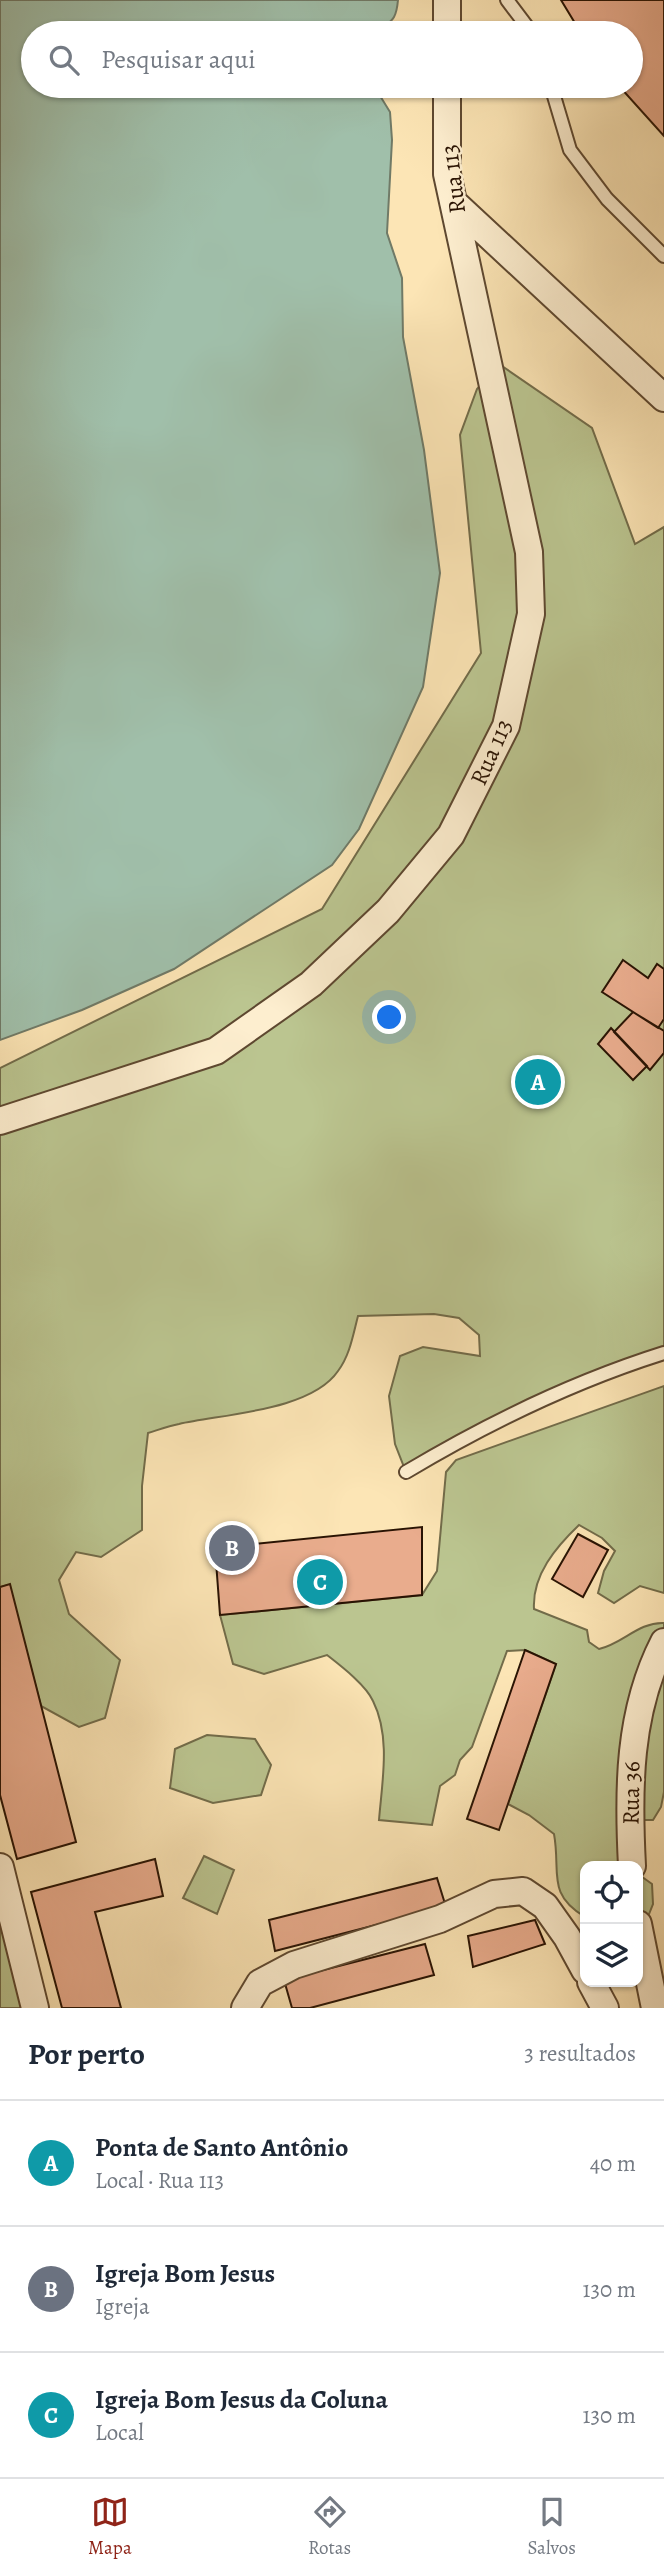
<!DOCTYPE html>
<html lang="pt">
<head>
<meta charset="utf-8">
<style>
  body { margin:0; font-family:Alegreya,serif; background:#f2f2f3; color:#1f2937 }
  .controls { position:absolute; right:21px; bottom:21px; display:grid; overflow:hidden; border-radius:14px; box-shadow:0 2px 5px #0004 }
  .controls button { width:63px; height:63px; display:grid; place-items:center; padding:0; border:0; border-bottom:2px solid #e0e1e3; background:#fff; color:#1f2937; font:35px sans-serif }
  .you { position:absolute; left:390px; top:1018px; width:24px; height:24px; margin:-18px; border:5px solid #fff; border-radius:50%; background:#1a73e8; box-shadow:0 0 0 10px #1a73e833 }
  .badge { display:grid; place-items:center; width:46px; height:46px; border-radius:50%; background:#8f2418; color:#fff; font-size:23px; font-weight:700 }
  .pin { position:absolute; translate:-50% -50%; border:4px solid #fff; box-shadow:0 2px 7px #0006 }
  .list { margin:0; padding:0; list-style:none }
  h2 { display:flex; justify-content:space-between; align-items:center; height:91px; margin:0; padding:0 28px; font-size:30px }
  h2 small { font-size:23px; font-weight:400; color:#747a83 }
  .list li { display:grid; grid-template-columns:46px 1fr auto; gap:21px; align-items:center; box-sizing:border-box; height:126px; padding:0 28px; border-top:2px solid #e0e1e3 }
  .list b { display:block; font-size:26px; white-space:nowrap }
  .list p { margin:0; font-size:23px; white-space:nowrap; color:#747a83 }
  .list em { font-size:23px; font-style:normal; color:#747a83 }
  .icon { flex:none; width:38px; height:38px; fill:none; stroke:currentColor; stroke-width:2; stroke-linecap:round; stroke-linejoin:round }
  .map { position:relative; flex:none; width:664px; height:2008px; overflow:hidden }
  .search { position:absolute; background:#fff; box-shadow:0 2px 5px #0004; left:21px; right:21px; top:21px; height:77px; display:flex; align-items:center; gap:18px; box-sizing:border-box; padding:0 24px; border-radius:38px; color:#747a83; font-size:26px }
  .sheet { height:469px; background:#fff }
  nav { display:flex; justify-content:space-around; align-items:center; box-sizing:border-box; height:98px; border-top:2px solid #e0e1e3; background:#fff; font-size:19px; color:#747a83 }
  nav a { display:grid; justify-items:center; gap:4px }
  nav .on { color:#8f2418 }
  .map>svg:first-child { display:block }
  .green { fill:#bbc590; stroke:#726c4a; stroke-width:2 }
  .water { fill:#a0bfaa; stroke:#707a67; stroke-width:2 }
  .building { fill:#e9ac8d; stroke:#291303; stroke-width:2 }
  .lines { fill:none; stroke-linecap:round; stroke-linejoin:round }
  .lane-casing { stroke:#5e4830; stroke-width:16 }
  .street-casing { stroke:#5e4830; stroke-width:30 }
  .lane { stroke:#fdeecf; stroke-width:12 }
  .street { stroke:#fdeecf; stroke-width:26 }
  .labels { text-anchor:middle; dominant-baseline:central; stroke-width:5; stroke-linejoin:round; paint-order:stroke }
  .street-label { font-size:24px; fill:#291303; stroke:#fdeecf }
</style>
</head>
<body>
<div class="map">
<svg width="664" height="2008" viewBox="0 0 664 2008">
  <rect width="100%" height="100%" fill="#fce5b5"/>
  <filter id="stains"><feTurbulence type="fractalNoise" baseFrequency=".00286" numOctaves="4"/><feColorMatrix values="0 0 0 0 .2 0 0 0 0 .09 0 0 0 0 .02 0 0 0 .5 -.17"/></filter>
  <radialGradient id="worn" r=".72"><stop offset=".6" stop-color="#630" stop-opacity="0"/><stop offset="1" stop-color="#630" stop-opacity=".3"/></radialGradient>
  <path class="green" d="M499,364l93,64 43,116 29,-17v826l-47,15 -211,104 -11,-28 -6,-48 11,-40 23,-9 57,9 -1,-21 -20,-17 -25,-4 -76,2c-5,19 -8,39 -20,55 -27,40 -116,43 -159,53 -11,2 -21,6 -31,9l-6,53v44l-41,27 -25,-5 -17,28 10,34 51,46 -15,58 -26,9 -38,-21 -32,-121 -9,2v-519l322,-159 159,-256 -21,-218 17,-46z
    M664,1386v207l-24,-7 -26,17 -16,-10 6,-22 11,-20 -13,-13 -23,-13c-23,22 -47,50 -45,84l53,21 2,12 10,7c25,-6 39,-27 65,-26v169l-3,15 -8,13h-10l-11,46h-47v51c-39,-23 -24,-45 -31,-83l-25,-19 -21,-11 48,-140 -31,-14 -18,1 -35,96 -12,13 -5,15 -15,11 -8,39 -53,-5c3,-38 12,-83 -6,-119 -7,-16 -32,-35 -46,-46l-63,19 -31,-10 -13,-49 202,-20 15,-24 9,-99 10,-12z
    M207,1735l48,4 16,26 -10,30 -48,8 -43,-15 5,-39z
    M204,1856l30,14 -17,44 -34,-16z
    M0,1869l35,139h-35z
    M638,1874l14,10 1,20 -6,15 -9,4z"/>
  <path class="water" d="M0,0h398c-2,22 -7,20 -21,33h-344v53h341l16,26 2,28 -5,93 15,45 1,59 21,113 16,123 -17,114 -64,142 -27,36 -158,104 -92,41 -82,30z"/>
  <path class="building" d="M561,0h103v136l-45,-50h12v-53h-50z
    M623,960l25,18 9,-14 7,5v50l-6,9 -56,-36z
    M633,1012l31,19v22l-14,17 -36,-38z
    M611,1028l36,38 -14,14 -35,-36z
    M422,1527v68l-202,20 -5,-67z
    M578,1534l30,16 -25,47 -31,-18z
    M10,1584l66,258 -59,17 -17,-64v-208z
    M525,1650l31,14 -57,166 -32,-11z
    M155,1859l8,37 -68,16 26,96h-59l-31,-116z
    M437,1878l9,29 -171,44 -6,-31z
    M535,1920l10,24 -72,23 -5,-31z
    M425,1944l9,31 -124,33h-18l-8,-28z"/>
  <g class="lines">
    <defs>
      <path id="lane" d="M507,0l25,33
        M551,86l19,64 37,49 57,57
        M406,1472c82,-49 166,-90 258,-119"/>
      <path id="street" d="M447,0v33
        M453,202l211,196
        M0,1121l216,-70 95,-67 77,-73 63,-76 55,-109 25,-112 -2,-62 -82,-378v-88
        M632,1866c-4,-76 -4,-154 32,-224
        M0,1867l35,141
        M638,1924l17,84
        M591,1982l14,26
        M245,2008l15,-25 34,-18 146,-46 54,-25 29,-3 22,15 22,31 18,33"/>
    </defs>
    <use href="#lane" class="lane-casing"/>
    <use href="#street" class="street-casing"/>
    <use href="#lane" class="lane"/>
    <use href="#street" class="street"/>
  </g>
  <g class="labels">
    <g class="street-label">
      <text transform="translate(453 179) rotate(-97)">Rua 113</text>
      <text transform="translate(491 752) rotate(-66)">Rua 113</text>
      <text transform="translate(631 1793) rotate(-89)">Rua 36</text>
    </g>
  </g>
  <rect width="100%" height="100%" filter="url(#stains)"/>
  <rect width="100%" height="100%" fill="url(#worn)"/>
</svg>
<div class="controls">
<button><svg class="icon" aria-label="locate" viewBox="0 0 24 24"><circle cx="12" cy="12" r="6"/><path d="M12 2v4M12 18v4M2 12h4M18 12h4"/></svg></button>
<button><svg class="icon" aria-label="layers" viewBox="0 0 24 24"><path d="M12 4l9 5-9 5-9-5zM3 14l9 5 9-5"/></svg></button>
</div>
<div class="you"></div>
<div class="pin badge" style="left:538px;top:1082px;background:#0f9aa8">A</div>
<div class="pin badge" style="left:232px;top:1548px;background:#6b7280">B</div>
<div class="pin badge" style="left:320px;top:1582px;background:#0f9aa8">C</div>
<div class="search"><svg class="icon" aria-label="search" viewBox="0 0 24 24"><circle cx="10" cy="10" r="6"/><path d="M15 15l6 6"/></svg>Pesquisar aqui</div>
</div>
<section class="sheet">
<h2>Por perto<small>3 resultados</small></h2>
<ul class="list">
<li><span class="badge" style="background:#0f9aa8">A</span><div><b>Ponta de Santo Antônio</b><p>Local · Rua 113</p></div><em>40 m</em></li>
<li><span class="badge" style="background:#6b7280">B</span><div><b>Igreja Bom Jesus</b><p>Igreja</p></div><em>130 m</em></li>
<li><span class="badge" style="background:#0f9aa8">C</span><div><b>Igreja Bom Jesus da Coluna</b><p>Local</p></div><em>130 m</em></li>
</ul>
</section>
<nav>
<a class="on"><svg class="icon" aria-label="map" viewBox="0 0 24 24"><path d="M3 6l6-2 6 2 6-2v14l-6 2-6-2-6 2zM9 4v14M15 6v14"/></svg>Mapa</a>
<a><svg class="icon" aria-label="directions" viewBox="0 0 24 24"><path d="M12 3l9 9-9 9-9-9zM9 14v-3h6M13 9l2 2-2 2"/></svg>Rotas</a>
<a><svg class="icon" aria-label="saved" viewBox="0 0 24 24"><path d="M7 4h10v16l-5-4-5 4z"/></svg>Salvos</a>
</nav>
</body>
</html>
